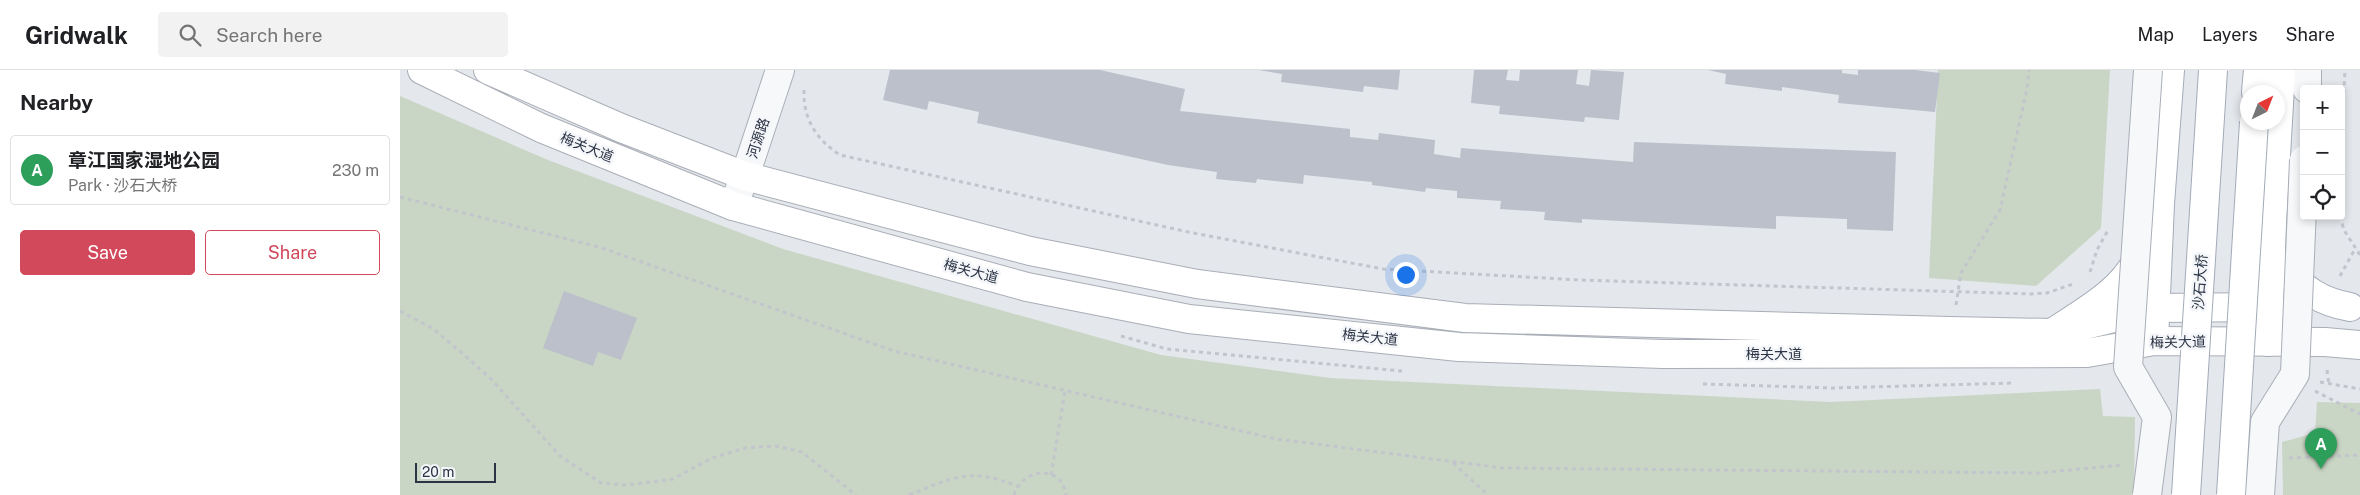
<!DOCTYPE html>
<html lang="en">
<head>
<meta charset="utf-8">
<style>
  body { margin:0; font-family:"Public Sans","Noto Sans SC",sans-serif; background:#f2f2f2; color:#202124 }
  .controls { position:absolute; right:15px; top:15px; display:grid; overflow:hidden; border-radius:5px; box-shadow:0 2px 8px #0003 }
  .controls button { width:45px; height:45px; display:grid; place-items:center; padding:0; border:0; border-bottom:1px solid #e0e0e0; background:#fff; color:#202124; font:25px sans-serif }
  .compass { position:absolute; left:1840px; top:15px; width:45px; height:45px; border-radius:50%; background:#fff; box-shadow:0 2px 8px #0003; rotate:42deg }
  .scale { position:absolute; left:15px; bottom:12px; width:81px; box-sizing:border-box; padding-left:5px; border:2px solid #2b3445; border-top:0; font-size:14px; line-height:18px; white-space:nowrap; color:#2b3445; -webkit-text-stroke:4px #f4f6f9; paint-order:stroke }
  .you { position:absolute; left:1005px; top:204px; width:18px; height:18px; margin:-12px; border:4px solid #fff; border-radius:50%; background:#1a73e8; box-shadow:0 0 0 8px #1a73e833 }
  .badge { display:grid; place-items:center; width:32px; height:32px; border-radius:50%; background:#d1495b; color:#fff; font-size:16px; font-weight:700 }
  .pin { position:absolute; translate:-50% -41px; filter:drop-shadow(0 1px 2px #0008) }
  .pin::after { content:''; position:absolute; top:26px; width:18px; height:15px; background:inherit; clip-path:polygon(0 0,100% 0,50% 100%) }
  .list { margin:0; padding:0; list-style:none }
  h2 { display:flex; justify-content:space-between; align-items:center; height:65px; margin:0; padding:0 20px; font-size:21px }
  h2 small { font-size:16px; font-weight:400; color:#757577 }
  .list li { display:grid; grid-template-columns:32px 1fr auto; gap:15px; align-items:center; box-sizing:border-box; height:70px; margin:0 10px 10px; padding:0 10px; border:1px solid #e0e0e0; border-radius:5px }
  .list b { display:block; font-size:19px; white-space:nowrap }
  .list p { margin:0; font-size:16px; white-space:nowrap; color:#757577 }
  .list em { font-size:16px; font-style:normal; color:#757577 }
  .actions { display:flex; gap:10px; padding:15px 20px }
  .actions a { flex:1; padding:11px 0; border:1px solid #d1495b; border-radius:5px; text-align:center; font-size:18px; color:#d1495b }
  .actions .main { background:#d1495b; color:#fff }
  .icon { flex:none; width:28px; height:28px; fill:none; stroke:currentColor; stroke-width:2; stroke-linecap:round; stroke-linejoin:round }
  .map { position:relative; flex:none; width:1960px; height:425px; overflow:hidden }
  header { display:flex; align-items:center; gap:30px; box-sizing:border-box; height:70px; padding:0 25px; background:#fff; border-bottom:1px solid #e0e0e0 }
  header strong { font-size:24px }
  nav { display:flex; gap:28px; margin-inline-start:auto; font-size:18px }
  .search { width:350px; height:45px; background:#f2f2f2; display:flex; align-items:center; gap:12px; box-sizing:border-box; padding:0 18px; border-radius:5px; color:#757577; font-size:19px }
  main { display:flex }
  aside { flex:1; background:#fff }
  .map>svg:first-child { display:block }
  .green { fill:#c9d6c5 }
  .building { fill:#bbc0ca }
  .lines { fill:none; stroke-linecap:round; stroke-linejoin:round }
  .tertiary-casing { stroke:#a9aeb7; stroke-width:30 }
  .secondary-casing { stroke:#a9aeb7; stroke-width:30 }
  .primary-casing { stroke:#a3abb8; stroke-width:30 }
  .path { stroke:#c2c5cb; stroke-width:3; stroke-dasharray:4 4; stroke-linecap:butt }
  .tertiary { stroke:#f7f8fa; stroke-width:28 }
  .secondary { stroke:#fff; stroke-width:28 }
  .primary { stroke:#fff; stroke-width:28 }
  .tertiary-bridge-casing { stroke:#a9aeb7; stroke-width:30; stroke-linecap:butt }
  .primary-bridge-casing { stroke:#a3abb8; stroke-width:30; stroke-linecap:butt }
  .tertiary-bridge { stroke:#f7f8fa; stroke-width:28 }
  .primary-bridge { stroke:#fff; stroke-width:28 }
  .labels { text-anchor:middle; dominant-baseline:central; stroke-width:5; stroke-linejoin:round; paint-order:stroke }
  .street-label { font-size:14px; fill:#2b3445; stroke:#f4f6f9 }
</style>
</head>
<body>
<header>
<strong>Gridwalk</strong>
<div class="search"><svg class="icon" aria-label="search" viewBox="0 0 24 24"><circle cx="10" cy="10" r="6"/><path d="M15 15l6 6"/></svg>Search here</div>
<nav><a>Map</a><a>Layers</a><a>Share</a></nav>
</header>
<main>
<aside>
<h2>Nearby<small></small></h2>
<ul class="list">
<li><span class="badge" style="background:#2e9e5b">A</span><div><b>章江国家湿地公园</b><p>Park · 沙石大桥</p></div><em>230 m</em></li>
</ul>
<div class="actions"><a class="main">Save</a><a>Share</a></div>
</aside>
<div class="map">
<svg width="1960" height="425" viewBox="0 0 1960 425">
  <rect width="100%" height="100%" fill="#e4e7ec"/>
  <path class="green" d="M1538,0h172l-9,158 -65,58 -107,-8z
    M0,26l148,64 235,89 378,106 169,23 501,24 269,-13 3,27 32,1 -1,78h-1734z
    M1917,332l43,1v92h-77l-1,-53 33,-9z"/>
  <path class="building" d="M490,0h210l85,19 -5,22 170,18v8l28,3 1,-7 56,7 -1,14 26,4 1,-10 172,14 1,-20 262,10 -3,79 -46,-2v-10l-71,-3v13l-194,-10v4l-38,-3 1,-8 -45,-3 1,-8 -44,-3v-7l-31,-3 -1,4 -53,-7v-3l-68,-7 -1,9 -46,-5 -1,4 -40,-4 1,-7 -49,-7 -191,-42 2,-11 -50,-11 -2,9 -44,-10z
    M859,0h141l-2,20 -34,-4 -1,6 -82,-10 1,-8z
    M1074,0h34l-2,10 13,1 1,-11h58l-2,14 13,2 2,-16 33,2 -5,48 -34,-3 -1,5 -85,-8 1,-8 -29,-3z
    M1308,0h134v3l16,2v-5h57l25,3 -5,39 -97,-9 1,-8 -57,-8v4l-57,-7 1,-10z
    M164,221l73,27 -16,42 -23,-8 -5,14 -50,-18z"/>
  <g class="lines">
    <defs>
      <path id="tertiary" d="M1907,19v-19
        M333,136l12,-30 35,-106"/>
      <path id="secondary" d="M22,0l119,58 192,78 294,81 162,32 270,28 204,7 424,-1 67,-12 171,1 35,3
        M88,0l133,58 124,48 285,75 167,33 268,34 485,13 102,2 104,-25 110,-1"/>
      <path id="primary" d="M1856,22l2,-22
        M1885,197c17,23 37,35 65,40
        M1652,263c33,-22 72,-42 88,-79
        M1754,271l6,-137 10,-134
        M1868,272l4,-118 9,-154"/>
    </defs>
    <use href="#tertiary" class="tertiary-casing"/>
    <use href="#secondary" class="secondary-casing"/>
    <use href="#primary" class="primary-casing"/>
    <path class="path" d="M404,20c-1,29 12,49 36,65l353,78 190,36 197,11 451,14 16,-1 26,-9
      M1941,79l4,-79
      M0,127l199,50 295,104 382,88 227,29 536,5 84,-8
      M1940,146l4,14 16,25
      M1690,202l7,-22 11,-20
      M1940,206l15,-27
      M1556,235l5,-32 39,-63 27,-121 2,-19
      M0,241l32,17 30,25 29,26 69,77 41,27 26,2 46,-6 39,-21 33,-10 31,-2 26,6 54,43
      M721,266l46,13 235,22
      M1927,300l2,15
      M1920,312l40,7
      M1303,314l130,4 181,-5
      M1915,321l45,23
      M1889,388l71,-3
      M1053,393l35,32
      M651,405l14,-84
      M509,425c45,-18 61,-28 108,-9
      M614,425c10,-29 48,-30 52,0"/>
    <use href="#tertiary" class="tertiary"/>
    <use href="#secondary" class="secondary"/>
    <use href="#primary" class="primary"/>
    <defs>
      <path id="tertiary-bridge" d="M1747,425l10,-78 -29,-50 20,-297
        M1860,425l5,-73 30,-48 9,-214"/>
      <path id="primary-bridge" d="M1786,425l27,-425
        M1831,425l23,-373"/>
    </defs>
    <use href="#tertiary-bridge" class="tertiary-bridge-casing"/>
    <use href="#primary-bridge" class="primary-bridge-casing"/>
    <use href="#tertiary-bridge" class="tertiary-bridge"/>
    <use href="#primary-bridge" class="primary-bridge"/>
  </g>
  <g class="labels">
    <g class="street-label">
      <text transform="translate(358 68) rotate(-72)">河源路</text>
      <text transform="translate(187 77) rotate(22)">梅关大道</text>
      <text transform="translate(571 201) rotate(15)">梅关大道</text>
      <text transform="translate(1800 212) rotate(-86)">沙石大桥</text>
      <text transform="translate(970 267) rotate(6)">梅关大道</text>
      <text transform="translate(1778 272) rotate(-1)">梅关大道</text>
      <text x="1374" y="284">梅关大道</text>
    </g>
  </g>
</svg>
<div class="controls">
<button>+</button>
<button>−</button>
<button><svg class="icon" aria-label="locate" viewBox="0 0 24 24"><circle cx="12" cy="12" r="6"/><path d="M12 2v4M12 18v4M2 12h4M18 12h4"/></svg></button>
</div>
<svg class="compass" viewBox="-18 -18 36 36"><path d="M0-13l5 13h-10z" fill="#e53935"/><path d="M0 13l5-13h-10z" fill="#757577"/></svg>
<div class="scale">20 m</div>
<div class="you"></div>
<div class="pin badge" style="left:1921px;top:399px;background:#2e9e5b">A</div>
</div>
</main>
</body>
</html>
